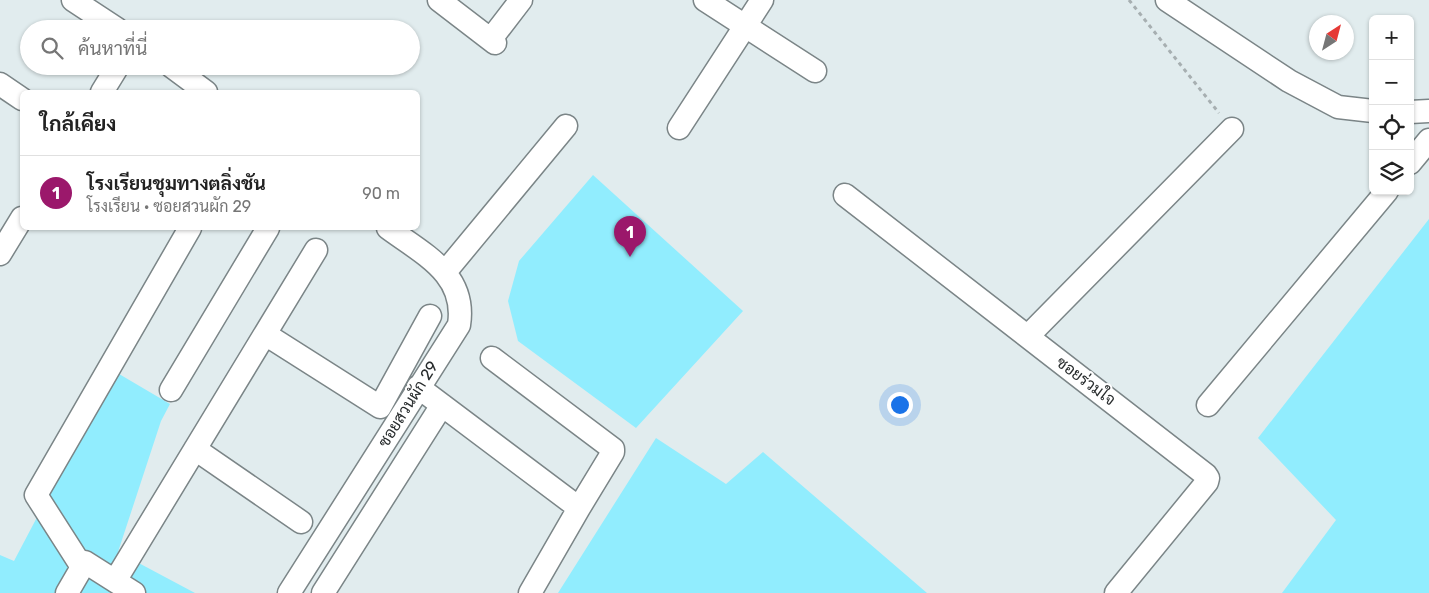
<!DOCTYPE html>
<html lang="th">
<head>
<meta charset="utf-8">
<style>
  body { margin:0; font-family:Rubik,Sarabun,sans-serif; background:#f6f6f6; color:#222 }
  .controls { position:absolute; right:15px; top:15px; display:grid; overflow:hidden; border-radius:8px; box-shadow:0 1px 4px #0004 }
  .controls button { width:45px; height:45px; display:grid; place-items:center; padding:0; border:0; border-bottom:1px solid #e0e0e0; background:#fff; color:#222; font:25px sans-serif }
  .compass { position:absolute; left:1309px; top:15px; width:45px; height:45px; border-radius:50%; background:#fff; box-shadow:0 1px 4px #0004; rotate:36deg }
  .you { position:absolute; left:899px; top:404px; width:18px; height:18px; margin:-12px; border:4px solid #fff; border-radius:50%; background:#1a73e8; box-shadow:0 0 0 8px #1a73e833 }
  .badge { display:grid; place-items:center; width:32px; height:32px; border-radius:50%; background:#9b186b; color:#fff; font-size:16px; font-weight:700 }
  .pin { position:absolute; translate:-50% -41px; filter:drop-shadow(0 1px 2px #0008) }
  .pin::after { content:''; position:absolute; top:26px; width:18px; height:15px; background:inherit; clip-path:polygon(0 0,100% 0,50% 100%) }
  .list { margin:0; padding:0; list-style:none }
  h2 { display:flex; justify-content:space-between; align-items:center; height:65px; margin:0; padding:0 20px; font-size:21px }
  h2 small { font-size:16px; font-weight:400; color:#767676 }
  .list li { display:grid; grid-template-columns:32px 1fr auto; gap:15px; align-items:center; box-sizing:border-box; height:75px; padding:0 20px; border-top:1px solid #e0e0e0 }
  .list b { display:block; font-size:19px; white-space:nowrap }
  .list p { margin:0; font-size:16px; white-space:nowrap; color:#767676 }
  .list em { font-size:16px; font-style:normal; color:#767676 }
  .icon { flex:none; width:28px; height:28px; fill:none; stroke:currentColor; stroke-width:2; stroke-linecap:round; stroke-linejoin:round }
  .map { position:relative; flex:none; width:1429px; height:593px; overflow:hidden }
  .search { position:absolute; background:#fff; box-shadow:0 1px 4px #0004; left:20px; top:20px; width:400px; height:55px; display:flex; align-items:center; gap:12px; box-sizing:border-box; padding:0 18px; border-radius:28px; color:#767676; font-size:19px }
  .panel { position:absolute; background:#fff; box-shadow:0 1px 4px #0004; left:20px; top:90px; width:400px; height:140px; border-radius:8px }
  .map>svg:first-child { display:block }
  .green { fill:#91edfe }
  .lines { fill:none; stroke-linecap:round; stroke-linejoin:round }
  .minor-casing { stroke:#7b8587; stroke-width:25 }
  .path { stroke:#a7afb1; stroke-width:3; stroke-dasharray:4 4; stroke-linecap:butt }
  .minor { stroke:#fff; stroke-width:22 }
  .labels { text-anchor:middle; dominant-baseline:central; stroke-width:4; stroke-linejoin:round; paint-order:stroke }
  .street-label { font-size:16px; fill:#292d2e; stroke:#fff }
</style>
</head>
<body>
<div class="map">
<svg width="1429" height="593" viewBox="0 0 1429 593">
  <rect width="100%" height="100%" fill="#e1ecee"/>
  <path class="green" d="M593,175l150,136 -107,117 -118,-87 -10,-40 11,-40z
    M1429,219v374h-147l54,-73 -78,-82z
    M114,371l56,33 -9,17 -43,131 77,41h-195v-38l14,6z
    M656,438l70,46 37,-32 164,141h-369z"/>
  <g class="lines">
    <defs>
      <path id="minor" d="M73,0l44,29
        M439,0l56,43
        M705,0l110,71
        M1167,0l122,81 49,26 35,4
        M491,39l30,-39
        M171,66l35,26
        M0,84l22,15
        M102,92l16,-26
        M1410,112l19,-1
        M679,128l83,-128
        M1410,163l19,-23
        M845,195l361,280 2,3 -1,4 -91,111
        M0,254l22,-36
        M446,271l120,-145
        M265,334l115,73 50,-91
        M1028,336l204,-207
        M418,387l161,121 34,-56v-3l-121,-91
        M171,390l97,-162
        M1208,405l179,-214
        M195,449l106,73
        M82,567l-46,-72 154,-267
        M115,581l201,-331
        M67,593l18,-31 49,31
        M289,593l170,-268c8,-51 -36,-71 -71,-97
        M323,593l119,-188
        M530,593l49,-85"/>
    </defs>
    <use href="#minor" class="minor-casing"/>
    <path class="path" d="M1129,0l90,113"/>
    <use href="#minor" class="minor"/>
  </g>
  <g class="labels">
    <g class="street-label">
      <text transform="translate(1086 381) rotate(37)">ซอยร่วมใจ</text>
      <text transform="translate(408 404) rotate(-58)">ซอยสวนผัก 29</text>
    </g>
  </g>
</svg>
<div class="controls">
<button>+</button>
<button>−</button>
<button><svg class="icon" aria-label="locate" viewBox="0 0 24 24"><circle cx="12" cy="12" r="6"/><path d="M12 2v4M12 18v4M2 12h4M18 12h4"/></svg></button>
<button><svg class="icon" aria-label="layers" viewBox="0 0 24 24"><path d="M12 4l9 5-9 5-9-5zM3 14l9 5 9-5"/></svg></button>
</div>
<svg class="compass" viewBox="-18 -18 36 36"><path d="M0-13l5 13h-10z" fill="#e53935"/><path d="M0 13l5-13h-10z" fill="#767676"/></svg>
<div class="you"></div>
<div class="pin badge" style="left:630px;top:257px">1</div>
<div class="search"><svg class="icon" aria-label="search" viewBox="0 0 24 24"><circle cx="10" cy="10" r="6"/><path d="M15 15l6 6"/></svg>ค้นหาที่นี่</div>
<section class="panel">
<h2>ใกล้เคียง<small></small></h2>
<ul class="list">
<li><span class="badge">1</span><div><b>โรงเรียนชุมทางตลิ่งชัน</b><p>โรงเรียน · ซอยสวนผัก 29</p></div><em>90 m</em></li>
</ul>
</section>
</div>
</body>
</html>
